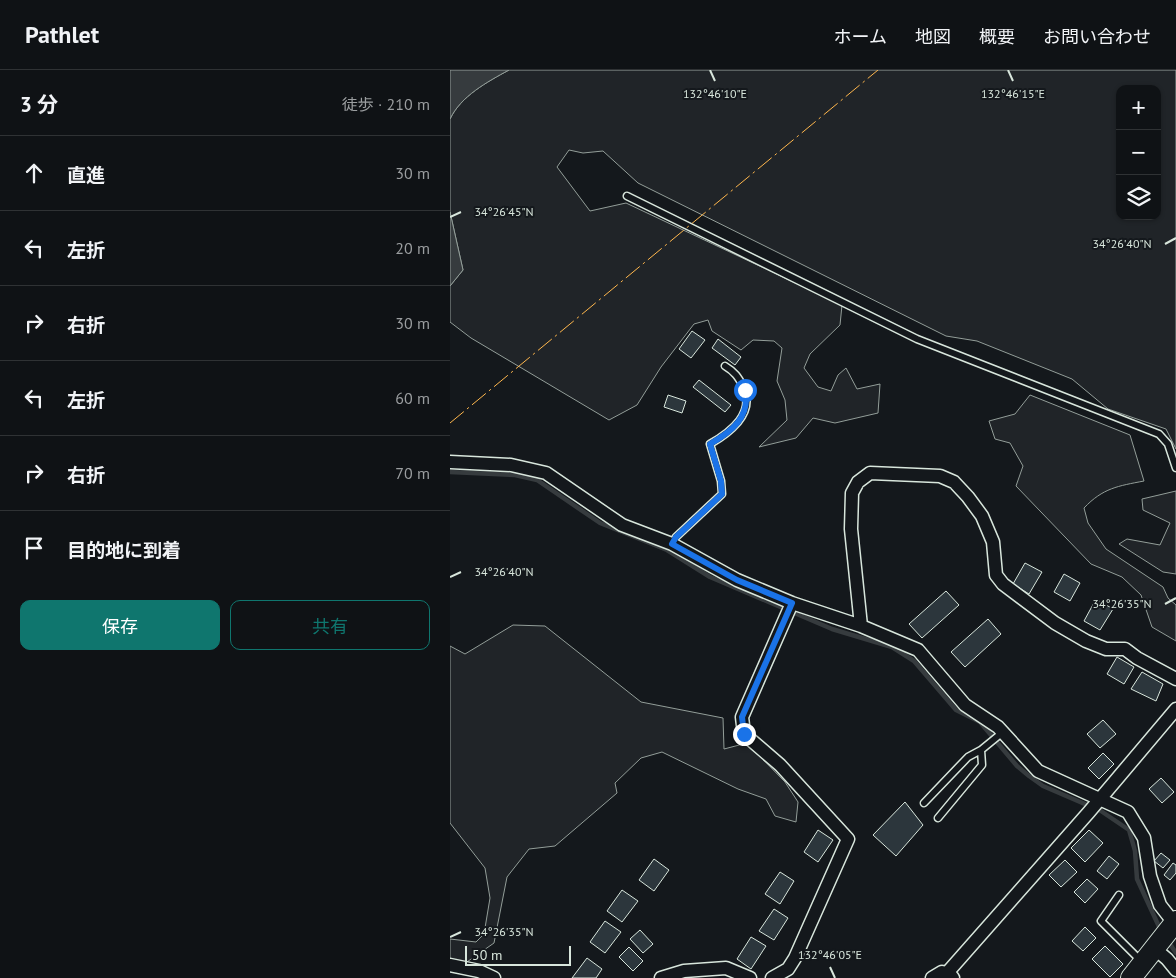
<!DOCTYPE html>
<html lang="ja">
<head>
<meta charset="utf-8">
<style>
  body { margin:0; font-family:"PT Sans","Noto Sans JP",sans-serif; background:#181b1e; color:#f1f3f6 }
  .controls { position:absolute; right:15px; top:15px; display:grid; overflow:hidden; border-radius:10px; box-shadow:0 1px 4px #0004 }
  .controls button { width:45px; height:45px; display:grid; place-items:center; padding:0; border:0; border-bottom:1px solid #2f3234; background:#0f1215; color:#f1f3f6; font:25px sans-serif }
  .scale { position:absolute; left:15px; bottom:12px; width:106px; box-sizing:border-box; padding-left:5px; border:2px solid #d8e6dc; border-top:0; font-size:14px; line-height:18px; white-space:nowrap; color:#d8e6dc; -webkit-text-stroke:4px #14181c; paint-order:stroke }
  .stop { position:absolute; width:15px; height:15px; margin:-11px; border:4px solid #1a73e8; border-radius:50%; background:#fff }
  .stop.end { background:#1a73e8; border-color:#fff; box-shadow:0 1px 5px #0008 }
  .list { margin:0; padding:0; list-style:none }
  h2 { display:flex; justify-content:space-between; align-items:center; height:65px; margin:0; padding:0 20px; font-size:21px }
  h2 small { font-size:16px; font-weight:400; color:#9b9ea0 }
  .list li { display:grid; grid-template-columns:32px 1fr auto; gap:15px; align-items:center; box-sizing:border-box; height:75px; padding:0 20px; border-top:1px solid #2f3234 }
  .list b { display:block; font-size:19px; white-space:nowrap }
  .list em { font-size:16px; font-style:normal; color:#9b9ea0 }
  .actions { display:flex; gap:10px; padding:15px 20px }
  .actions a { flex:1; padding:11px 0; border:1px solid #0f766e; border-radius:10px; text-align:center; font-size:18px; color:#0f766e }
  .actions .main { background:#0f766e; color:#fff }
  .icon { flex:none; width:28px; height:28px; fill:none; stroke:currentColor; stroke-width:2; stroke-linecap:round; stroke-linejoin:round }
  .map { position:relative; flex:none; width:726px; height:908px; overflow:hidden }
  header { display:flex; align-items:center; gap:30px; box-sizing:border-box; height:70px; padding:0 25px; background:#0f1215; border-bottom:1px solid #2f3234 }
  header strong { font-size:24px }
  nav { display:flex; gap:28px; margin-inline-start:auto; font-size:18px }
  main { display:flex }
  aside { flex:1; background:#0f1215 }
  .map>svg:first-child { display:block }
  .green { fill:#202428; stroke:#939e99; fill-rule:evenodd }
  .water { fill:#363b3e; stroke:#939e99 }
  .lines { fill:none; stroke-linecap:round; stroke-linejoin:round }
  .stream { stroke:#363b3e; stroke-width:4.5 }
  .building { fill:#2c363c; stroke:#d8e6dc }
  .service-casing { stroke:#d8e6dc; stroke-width:9 }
  .minor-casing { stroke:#d8e6dc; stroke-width:15 }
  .primary-casing { stroke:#d8e6dc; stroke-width:22 }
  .service { stroke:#14181c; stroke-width:6 }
  .minor { stroke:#14181c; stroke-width:12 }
  .primary { stroke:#14181c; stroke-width:20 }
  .power { stroke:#ffb74d; stroke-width:1; stroke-dasharray:18 4 2.5 4; stroke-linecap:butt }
  .route { stroke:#1a73e8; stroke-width:6 }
  .ticks { fill:none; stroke:#d8e6dc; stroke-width:2 }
  .ticks-label { font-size:12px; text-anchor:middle; fill:#d8e6dc; stroke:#14181c; stroke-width:4; stroke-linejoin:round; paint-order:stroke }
</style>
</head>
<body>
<header>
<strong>Pathlet</strong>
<nav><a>ホーム</a><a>地図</a><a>概要</a><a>お問い合わせ</a></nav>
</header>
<main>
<aside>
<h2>3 分<small>徒歩 · 210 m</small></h2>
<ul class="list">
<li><svg class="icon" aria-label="ahead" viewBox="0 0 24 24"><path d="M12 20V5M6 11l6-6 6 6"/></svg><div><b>直進</b></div><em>30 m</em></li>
<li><svg class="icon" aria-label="left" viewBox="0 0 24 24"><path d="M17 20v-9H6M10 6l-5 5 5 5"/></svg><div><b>左折</b></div><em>20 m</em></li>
<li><svg class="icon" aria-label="right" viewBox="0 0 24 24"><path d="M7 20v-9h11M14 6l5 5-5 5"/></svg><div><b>右折</b></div><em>30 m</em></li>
<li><svg class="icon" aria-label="left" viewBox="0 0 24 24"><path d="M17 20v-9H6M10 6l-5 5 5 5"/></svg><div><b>左折</b></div><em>60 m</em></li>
<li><svg class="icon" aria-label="right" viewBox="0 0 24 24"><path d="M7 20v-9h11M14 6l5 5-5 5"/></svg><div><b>右折</b></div><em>70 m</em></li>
<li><svg class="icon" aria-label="arrive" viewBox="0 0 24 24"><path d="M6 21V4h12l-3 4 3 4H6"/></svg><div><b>目的地に到着</b></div></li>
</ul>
<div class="actions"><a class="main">保存</a><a>共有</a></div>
</aside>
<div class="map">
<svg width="726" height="908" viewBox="0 0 726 908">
  <rect width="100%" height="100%" fill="#14181c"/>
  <path class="green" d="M59,0h667v379l-10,-20 -58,-20 -36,-30 -95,-38 -31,-5 -308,-153 -35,-32 -20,2 -14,-3 -12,17 33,44 36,-8 216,102 -2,20 -30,29 -6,14 14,19 13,4 7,-16 8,-7 11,21 23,-5 -2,29 -43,10 -22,-5 -17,20 -37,9 28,-27 -2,-20 -8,-19 5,-33 -8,-7 -21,-1 -12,10 -29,-19 -4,-11 -14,4 -33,43 -24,38 -28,15 -138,-82 -21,-16v-36l13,-16 -13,-58v-93c11,-23 37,-37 59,-49zM670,19h37v127h-37z
    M580,325l100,40 14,46c-26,5 -41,7 -60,27l4,15 18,26 57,38 5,11 8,7v36l-24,-14 -11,-32 -19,-18 -31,-13 -75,-78 7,-20 -13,-23 -15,-4 -6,-18 26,-7z
    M726,421v83l-13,-2 -44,-28 8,-5 33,6 10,-22 -27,-13 -1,-11z
    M63,555l32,1 96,76 82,16 1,31 23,-6 38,39 13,20 -2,20 -21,-6 -9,-17 -28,-10 -76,-37 -21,6 -26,25 2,10 -62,53 -26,3 -22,28 -13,66 -30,21 -14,-5v-20l26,3 8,-8 6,-36 -5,-30 -35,-45v-177l15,8z"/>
  <path class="water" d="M0,0h59c-22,12 -48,26 -59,49z
    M0,142l13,58 -13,16z"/>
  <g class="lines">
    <path class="stream" d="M0,402l65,3 22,5 63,43 67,27 43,27 122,52 60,18 22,14 42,49 24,12 37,44 12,10 14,10 58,25 28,19 6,21 2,28 24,52
      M718,871l8,12"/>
  </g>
  <path class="building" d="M242,261l13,9 -14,18 -12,-9z
    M268,269l23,18 -6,8 -23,-17z
    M249,310l32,25 -6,7 -32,-25z
    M218,325l18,6 -4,12 -18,-6z
    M575,493l17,9 -13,22 -16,-10z
    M614,504l16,9 -10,18 -16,-9z
    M496,521l13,14 -37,33 -13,-14z
    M646,529l17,10 -13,21 -16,-9z
    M538,549l13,15 -36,33 -14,-15z
    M667,587l17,10 -10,17 -17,-10z
    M692,602l21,12 -7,17 -25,-12z
    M653,650l13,14 -16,14 -13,-14z
    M653,683l11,11 -15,15 -11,-11z
    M711,708l13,14 -12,11 -13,-14z
    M455,732l18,23 -27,31 -23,-21z
    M368,760l15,10 -15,22 -14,-10z
    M639,760l14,13 -18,19 -14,-14z
    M711,783l9,7 -7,8 -9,-7z
    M659,786l10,8 -12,15 -10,-8z
    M204,789l15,11 -15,21 -15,-11z
    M615,790l12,12 -16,15 -12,-12z
    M723,793l3,2v8l-6,7 -6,-5z
    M330,802l14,9 -14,23 -15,-10z
    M637,809l11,10 -13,14 -11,-11z
    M172,820l16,11 -16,21 -15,-11z
    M324,839l14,9 -14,22 -15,-9z
    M155,851l16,11 -16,21 -15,-11z
    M635,857l11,11 -13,13 -11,-10z
    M190,860l13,14 -10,9 -13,-14z
    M301,867l15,9 -15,23 -14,-10z
    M655,876l18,18 -13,13 -18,-18z
    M179,877l14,14 -10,10 -14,-14z
    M137,888l15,11 -6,9h-24z"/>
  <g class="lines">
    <defs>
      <path id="service" d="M177,126l290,143 242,95 9,10 8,24
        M222,474l4,-7 46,-43 -1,-13 -11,-37c21,-12 46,-31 33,-58 -5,-9 -8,-14 -18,-20
        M474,733l44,-46 13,-7 22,-18
        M488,748l44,-53 -1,-15
        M669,825l-18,26 41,41"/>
      <path id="minor" d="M0,392l61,3 35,8 76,52 50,19 65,36 55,23 69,23 57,24 47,55 33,22 40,44 90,41 16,26 6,38 10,29 14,18
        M411,556l-10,-97 1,-36 6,-11 12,-9 70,3 14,6 14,15 14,19 11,26 3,33 7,9 52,39 31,18 20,8h19l12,9 39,21
        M704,878l13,11 9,11
        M0,895l29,6 15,7
        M497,903l142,-161 87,-103
        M211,908l23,-7 42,-3 24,10
        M322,908l16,-9 7,-11 53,-119 -68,-74 -36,-31 -2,-17 50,-114
        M482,908l10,-6 8,2 3,4"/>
      <path id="primary" d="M681,908l45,-57"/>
    </defs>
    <use href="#service" class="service-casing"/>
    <use href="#minor" class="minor-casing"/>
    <use href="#primary" class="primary-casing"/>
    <use href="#service" class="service"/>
    <use href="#minor" class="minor"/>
    <use href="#primary" class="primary"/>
    <path class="power" d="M0,353l428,-353"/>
  </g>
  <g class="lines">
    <path class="route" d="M294,664l-2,-17 50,-114 -55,-23 -65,-36 4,-7 46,-43 -1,-13 -11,-37c21,-12 41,-27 35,-54"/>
  </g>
  <path class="ticks" d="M260,0l5,11M558,0l5,11M0,147l11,-5M715,174l11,-6M0,507l11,-5M715,534l11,-6M0,867l11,-5M380,897l5,11"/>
  <g class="ticks-label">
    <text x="563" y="28">132°46'15"E</text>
    <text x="265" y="28">132°46'10"E</text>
    <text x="54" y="146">34°26'45"N</text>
    <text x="672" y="178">34°26'40"N</text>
    <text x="54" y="506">34°26'40"N</text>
    <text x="672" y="538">34°26'35"N</text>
    <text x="54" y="866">34°26'35"N</text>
    <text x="380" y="889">132°46'05"E</text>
  </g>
</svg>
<div class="controls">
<button>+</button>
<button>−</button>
<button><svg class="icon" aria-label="layers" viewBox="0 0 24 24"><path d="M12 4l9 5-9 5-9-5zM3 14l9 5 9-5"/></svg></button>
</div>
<div class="scale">50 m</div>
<div class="stop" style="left:295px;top:320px"></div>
<div class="stop end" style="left:294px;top:664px"></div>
</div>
</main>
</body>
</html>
